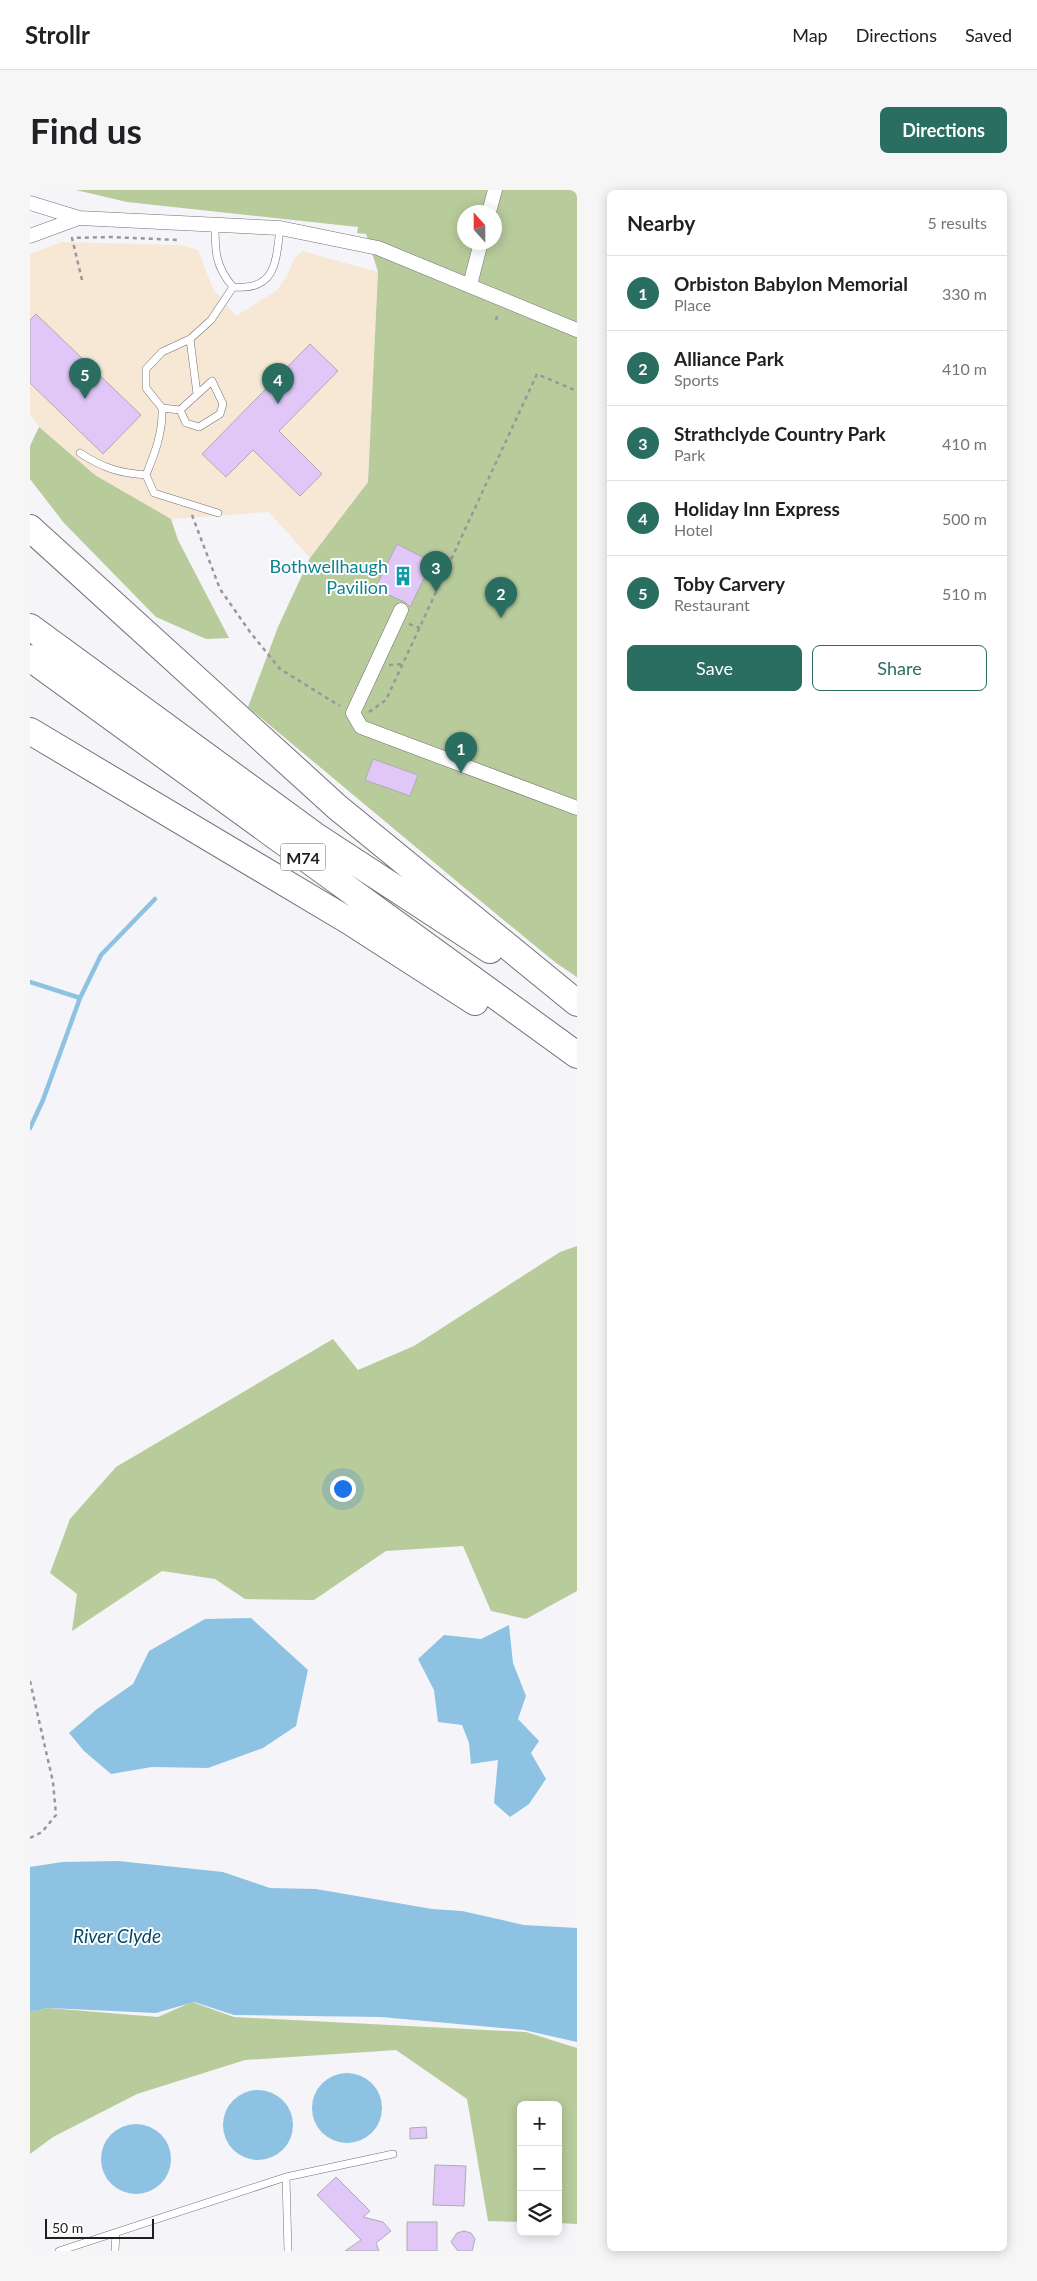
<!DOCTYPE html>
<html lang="en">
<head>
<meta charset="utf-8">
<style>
  body { margin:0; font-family:Lato,sans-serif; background:#f6f6f6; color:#202124 }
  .controls { position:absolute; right:15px; bottom:15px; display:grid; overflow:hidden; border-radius:8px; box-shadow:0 2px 12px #0003 }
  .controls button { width:45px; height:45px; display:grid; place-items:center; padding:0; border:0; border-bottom:1px solid #e0e0e0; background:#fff; color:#202124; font:25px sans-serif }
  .compass { position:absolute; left:427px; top:15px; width:45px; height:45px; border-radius:50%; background:#fff; box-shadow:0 2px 12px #0003; rotate:339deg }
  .scale { position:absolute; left:15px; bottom:12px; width:109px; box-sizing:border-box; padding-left:5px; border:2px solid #1f1f20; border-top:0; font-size:14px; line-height:18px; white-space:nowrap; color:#1f1f20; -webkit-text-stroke:4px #fff; paint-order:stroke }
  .you { position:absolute; left:312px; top:1298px; width:18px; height:18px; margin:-12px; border:4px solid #fff; border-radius:50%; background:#1a73e8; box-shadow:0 0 0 8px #1a73e833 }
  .badge { display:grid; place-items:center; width:32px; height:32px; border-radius:50%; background:#296e61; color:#fff; font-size:16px; font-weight:700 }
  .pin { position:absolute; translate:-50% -41px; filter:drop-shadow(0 1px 2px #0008) }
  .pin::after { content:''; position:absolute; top:26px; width:18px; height:15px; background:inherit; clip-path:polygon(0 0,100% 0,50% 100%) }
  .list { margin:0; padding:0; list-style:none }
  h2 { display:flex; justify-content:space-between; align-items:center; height:65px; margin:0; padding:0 20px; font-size:21px }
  h2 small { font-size:16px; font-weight:400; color:#757577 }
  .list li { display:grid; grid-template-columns:32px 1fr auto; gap:15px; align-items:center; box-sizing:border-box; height:75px; padding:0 20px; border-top:1px solid #e0e0e0 }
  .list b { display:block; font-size:19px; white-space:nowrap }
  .list p { margin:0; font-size:16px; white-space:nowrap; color:#757577 }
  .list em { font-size:16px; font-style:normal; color:#757577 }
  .actions { display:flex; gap:10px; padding:15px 20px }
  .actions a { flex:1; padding:11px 0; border:1px solid #296e61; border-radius:8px; text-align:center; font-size:18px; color:#296e61 }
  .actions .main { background:#296e61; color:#fff }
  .icon { flex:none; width:28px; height:28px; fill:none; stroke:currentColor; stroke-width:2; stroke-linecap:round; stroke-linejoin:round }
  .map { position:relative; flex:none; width:547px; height:2061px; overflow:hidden; border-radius:8px }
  header { display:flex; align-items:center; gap:30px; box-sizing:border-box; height:70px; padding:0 25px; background:#fff; border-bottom:1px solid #e0e0e0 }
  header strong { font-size:24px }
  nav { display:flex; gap:28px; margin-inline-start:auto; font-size:18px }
  .intro { display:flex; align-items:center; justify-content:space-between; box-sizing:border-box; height:120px; padding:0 30px }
  h1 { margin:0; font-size:35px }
  .button { padding:12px 22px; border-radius:8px; background:#296e61; color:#fff; font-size:18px; font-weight:700 }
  main { display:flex; gap:30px; padding:0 30px }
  aside { flex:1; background:#fff; border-radius:8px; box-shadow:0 2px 12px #0003 }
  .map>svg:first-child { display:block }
  .commercial { fill:#f7e8d5 }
  .green { fill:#b8cb9b; fill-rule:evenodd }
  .water { fill:#8ec2e3 }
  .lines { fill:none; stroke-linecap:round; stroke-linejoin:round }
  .stream { stroke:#8ec2e3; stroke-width:4.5 }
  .building { fill:#e1c7f8; stroke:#aeabb0 }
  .service-casing { stroke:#727175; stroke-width:8 }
  .minor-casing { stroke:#727175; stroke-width:15 }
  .motorway-casing { stroke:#727175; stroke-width:28 }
  .path { stroke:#98979a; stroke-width:2.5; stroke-dasharray:4 4; stroke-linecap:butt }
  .service { stroke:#fff; stroke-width:7 }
  .minor { stroke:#fff; stroke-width:14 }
  .motorway { stroke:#fff; stroke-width:26 }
  .labels { text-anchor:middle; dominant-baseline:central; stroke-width:4; stroke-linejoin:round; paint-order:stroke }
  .shield { fill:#fff; stroke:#626263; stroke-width:1 }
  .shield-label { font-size:16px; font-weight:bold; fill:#1f1f20 }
  .culture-label { font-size:18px; fill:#0d838f; stroke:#fff; text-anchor:end }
  .water-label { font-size:19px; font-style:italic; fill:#034868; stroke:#fff }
</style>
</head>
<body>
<header>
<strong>Strollr</strong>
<nav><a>Map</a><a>Directions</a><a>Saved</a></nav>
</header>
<div class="intro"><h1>Find us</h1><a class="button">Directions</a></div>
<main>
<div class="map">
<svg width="547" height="2061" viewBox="0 0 547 2061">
  <rect width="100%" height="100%" fill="#f5f4f8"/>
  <path class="commercial" d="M31,52l120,3 17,5 15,39 23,27 41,-26 10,-14 7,-17 8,-8 76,21 -10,210 -58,76 -41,-46 -98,7 -76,-44 -56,-48 -9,-13v-160z"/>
  <path class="green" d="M46,0h501v787l-21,-14 -90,-74 -218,-182 30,-80 32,-69 58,-76 10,-210 -12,-38 -9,-1 1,-6 -231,-25zM434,22h30v30h-30z
    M9,237l56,48 76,44 7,21 51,98 -23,1 -50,-22 -92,-94 -34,-44v-33z
    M547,1056v345l-51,28 -35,-8 -28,-65 -77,5 -72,49 -69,-1 -30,-20 -53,-8 -90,60 5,-37 -27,-21 20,-54 46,-52 217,-128 25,31 56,-24 146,-94z
    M162,1812l42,15 292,15 51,16v176l-19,-1v-118h-37v117l-33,-1 -21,-122 -71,-49 -151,10 -108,34 -84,43 -23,17v-142l18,-4 110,9z"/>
  <path class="water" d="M221,1428l57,52 -12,56 -33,22 -55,20 -56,-1 -41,7 -27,-23 -15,-18 28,-24 36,-25 16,-33 56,-32z
    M479,1435l4,38 13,33 -8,23 21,22 -8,12 15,26 -17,25 -19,13 -16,-14 4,-43 -27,4 -2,-21 -7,-18 -24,-3 -4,-32 -16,-31 26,-24 37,4z
    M88,1671l105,11 47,16 46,1 116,20 30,2 62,14 53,3v114l-53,-12 -143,-13 -147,-2 -40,-13 -38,11 -108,-5 -18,4v-145l32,-5z
    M282 1918a35 35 0 1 1 70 0a35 35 0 1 1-70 0Z
    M193 1935a35 35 0 1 1 70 0a35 35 0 1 1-70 0Z
    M71 1969a35 35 0 1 1 70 0a35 35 0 1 1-70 0Z"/>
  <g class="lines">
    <path class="stream" d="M0,792l50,16
      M0,938l13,-28 37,-102 21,-43 54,-56"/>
  </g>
  <path class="building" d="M6,124l105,101 -38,39 -73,-71v-63z
    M280,154l28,27 -59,60 43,43 -22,22 -47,-46 -27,27 -24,-23z
    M367,354l35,18 -22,45 -5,-5 -30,-13z
    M343,569l45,16 -8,21 -45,-16z
    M396,1937l1,11 -17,1v-11z
    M405,1975l31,1 -2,40 -31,-1z
    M306,1987l34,34 -7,6 20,5 8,9 -15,12 3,8h-34l16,-11 -44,-45z
    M377,2032h30v29h-30z
    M434,2041l7,2 4,6 -3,12h-14l-7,-9 6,-9z"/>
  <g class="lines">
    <defs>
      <path id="service" d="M185,34c0,27 0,42 18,63 43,4 43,-25 47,-59
        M160,149l7,55
        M132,218c1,24 -7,45 -16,67l8,18 64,20
        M150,220l6,13 13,4 21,-13 3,-10 -11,-23 -32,29 -18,-2 -16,-20v-19l16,-17 28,-13 21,-19 22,-33
        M50,263c23,15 39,20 66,22
        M256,1987l2,74
        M29,2061l227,-74 107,-23
        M85,2061l1,-18"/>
      <path id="minor" d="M0,13l49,15 201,10 98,20 199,82
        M459,22l6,-22
        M0,46l49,-18
        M440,95l11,-43
        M371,420l-48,103 8,14 216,81"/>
      <path id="motorway" d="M0,338l307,279 240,196
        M0,437l287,210 173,113
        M0,468l547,397
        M0,541l319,190 126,81"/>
    </defs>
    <use href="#service" class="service-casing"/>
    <use href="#minor" class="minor-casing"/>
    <use href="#motorway" class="motorway-casing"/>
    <path class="path" d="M52,90l-10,-42 38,-1 69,3
      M466,130l2,-7
      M162,325l28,74 30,43 30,37 60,37
      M379,434l11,4
      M359,475l14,-1
      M339,522l17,-12 151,-326 40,17
      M0,1491l23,101 3,33 -14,17 -12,6"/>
    <use href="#service" class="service"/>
    <use href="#minor" class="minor"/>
    <use href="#motorway" class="motorway"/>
  </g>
  <defs>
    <symbol id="building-bare" viewBox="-9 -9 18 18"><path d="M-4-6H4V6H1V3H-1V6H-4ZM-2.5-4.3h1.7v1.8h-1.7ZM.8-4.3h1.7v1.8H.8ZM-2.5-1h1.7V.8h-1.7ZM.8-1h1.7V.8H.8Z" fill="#0f9aa8" stroke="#fff" stroke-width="2.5" paint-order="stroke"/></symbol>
  </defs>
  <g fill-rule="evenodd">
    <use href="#building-bare" x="359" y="372" width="28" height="28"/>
  </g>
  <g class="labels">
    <rect class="shield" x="250.5" y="653.5" width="45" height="27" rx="4"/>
    <g class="shield-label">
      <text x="273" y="667">M74</text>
    </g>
    <g class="culture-label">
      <text x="358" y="376">Bothwellhaugh<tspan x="358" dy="21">Pavilion</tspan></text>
    </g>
    <g class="water-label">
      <text x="87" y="1745">River Clyde</text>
    </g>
  </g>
</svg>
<div class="controls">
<button>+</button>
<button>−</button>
<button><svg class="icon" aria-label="layers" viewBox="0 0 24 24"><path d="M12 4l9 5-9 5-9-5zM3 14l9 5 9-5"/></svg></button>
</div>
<svg class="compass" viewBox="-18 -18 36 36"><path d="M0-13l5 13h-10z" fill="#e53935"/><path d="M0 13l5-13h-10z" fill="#757577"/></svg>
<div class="scale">50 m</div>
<div class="you"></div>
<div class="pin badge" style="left:431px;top:583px">1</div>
<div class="pin badge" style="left:471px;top:428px">2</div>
<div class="pin badge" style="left:406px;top:402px">3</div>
<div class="pin badge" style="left:248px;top:214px">4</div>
<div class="pin badge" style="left:55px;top:209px">5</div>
</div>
<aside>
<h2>Nearby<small>5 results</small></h2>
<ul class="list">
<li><span class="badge">1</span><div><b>Orbiston Babylon Memorial</b><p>Place</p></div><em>330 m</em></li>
<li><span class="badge">2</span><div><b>Alliance Park</b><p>Sports</p></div><em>410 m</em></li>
<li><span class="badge">3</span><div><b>Strathclyde Country Park</b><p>Park</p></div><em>410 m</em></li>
<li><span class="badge">4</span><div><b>Holiday Inn Express</b><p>Hotel</p></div><em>500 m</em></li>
<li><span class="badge">5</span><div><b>Toby Carvery</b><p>Restaurant</p></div><em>510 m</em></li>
</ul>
<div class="actions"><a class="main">Save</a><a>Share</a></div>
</aside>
</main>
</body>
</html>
